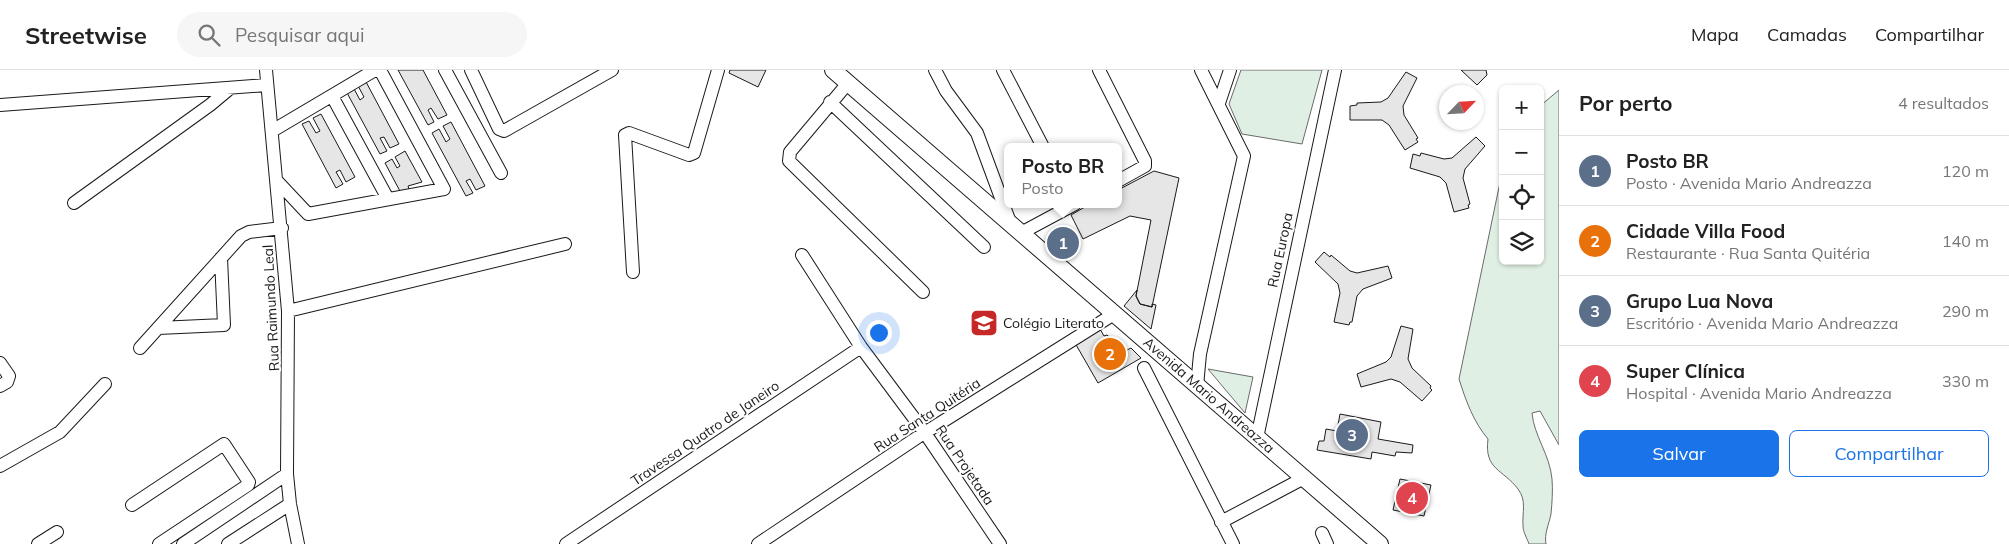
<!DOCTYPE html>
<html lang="pt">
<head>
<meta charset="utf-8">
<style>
  body { margin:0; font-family:Mulish,sans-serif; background:#f6f6f6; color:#222 }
  .controls { position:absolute; right:15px; top:15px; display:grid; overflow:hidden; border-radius:8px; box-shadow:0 1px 4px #0004 }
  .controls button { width:45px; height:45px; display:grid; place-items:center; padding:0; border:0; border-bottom:1px solid #e0e0e0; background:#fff; color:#222; font:25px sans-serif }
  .compass { position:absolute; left:1439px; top:15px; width:45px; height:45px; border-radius:50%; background:#fff; box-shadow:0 1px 4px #0004; rotate:65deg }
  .you { position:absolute; left:878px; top:262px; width:18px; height:18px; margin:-12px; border:4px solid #fff; border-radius:50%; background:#1a73e8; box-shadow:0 0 0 8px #1a73e833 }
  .badge { display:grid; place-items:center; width:32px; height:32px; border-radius:50%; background:#1a73e8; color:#fff; font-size:16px; font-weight:700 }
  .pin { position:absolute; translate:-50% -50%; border:2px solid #fff; box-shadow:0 1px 5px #0006 }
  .popup { position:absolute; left:1004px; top:73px; width:118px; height:65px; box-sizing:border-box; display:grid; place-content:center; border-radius:8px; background:#fff; filter:drop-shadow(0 1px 4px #0005); font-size:16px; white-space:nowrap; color:#767676 }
  .popup b { font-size:19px; color:#222 }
  .popup::after { content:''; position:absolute; left:50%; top:100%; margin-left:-10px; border:10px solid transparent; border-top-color:#fff }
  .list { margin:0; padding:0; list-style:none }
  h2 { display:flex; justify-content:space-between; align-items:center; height:65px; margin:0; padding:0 20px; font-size:21px }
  h2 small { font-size:16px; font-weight:400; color:#767676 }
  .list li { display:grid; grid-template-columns:32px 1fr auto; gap:15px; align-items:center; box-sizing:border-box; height:70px; padding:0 20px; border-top:1px solid #e0e0e0 }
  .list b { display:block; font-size:19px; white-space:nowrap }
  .list p { margin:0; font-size:16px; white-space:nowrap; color:#767676 }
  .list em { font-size:16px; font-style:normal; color:#767676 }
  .actions { display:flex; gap:10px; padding:15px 20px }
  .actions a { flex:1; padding:11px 0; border:1px solid #1a73e8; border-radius:8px; text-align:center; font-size:18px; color:#1a73e8 }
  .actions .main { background:#1a73e8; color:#fff }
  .icon { flex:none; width:28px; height:28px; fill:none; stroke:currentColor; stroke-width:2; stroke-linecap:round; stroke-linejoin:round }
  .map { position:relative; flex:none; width:1559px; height:474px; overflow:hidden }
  header { display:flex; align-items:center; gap:30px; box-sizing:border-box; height:70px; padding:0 25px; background:#fff; border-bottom:1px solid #e0e0e0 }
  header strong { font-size:24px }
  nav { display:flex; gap:28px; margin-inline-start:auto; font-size:18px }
  .search { width:350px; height:45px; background:#f6f6f6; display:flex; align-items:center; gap:12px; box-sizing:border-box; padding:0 18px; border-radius:28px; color:#767676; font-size:19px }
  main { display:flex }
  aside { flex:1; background:#fff }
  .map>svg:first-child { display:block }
  .green { fill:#e0efe3; stroke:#6a6a6a }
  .building { fill:#e6e6e6; stroke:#1a1a1a }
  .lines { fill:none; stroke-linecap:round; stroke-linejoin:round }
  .minor-casing { stroke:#1a1a1a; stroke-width:14 }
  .major-casing { stroke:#1a1a1a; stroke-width:18 }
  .minor { stroke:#fff; stroke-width:12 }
  .major { stroke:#fff; stroke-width:16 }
  .labels { text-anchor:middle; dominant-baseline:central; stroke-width:4; stroke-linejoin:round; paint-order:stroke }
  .street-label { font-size:14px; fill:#1a1a1a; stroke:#fff }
  .poi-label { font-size:14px; fill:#1a1a1a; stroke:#fff; text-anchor:start }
</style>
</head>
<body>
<header>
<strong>Streetwise</strong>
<div class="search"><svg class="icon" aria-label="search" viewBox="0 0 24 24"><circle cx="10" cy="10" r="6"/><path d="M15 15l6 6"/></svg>Pesquisar aqui</div>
<nav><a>Mapa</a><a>Camadas</a><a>Compartilhar</a></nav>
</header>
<main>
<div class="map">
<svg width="1559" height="474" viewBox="0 0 1559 474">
  <rect width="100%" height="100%" fill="#fff"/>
  <path class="green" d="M1241,0h81l-20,74 -60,-10 -13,-30z
    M1559,20v355l-19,-34 -8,2c2,23 18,42 20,66 1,11 0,24 -1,35 -2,10 -7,20 -5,30h-17c-2,-6 -6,-12 -6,-18 -1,-14 4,-25 -5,-37 -15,-20 -34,-19 -30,-50 -15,-18 -22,-38 -29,-60l44,-211v93h37v-155z
    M1208,299l45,8 -8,36z"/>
  <path class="building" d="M398,0h25l24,45 -9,4 -7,-11 -3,2 6,12 -6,3z
    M730,0h36l-8,17 -29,-14z
    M1461,0h25l1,5 -10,10z
    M1406,2l11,6 -14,28 1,9 14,23 -2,1 2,3 -13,8 -16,-25 -7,-5h-32v-14l7,-1v-2l24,-1 7,-4z
    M365,10l34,64 -9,4 -6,-11 -4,1 7,13 -7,3 -34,-63 7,-4 7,13 4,-3 -7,-13z
    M321,44l34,63 -9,5 -6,-12 -4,2 7,12 -7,4 -34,-64 7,-3 7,12 4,-2 -7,-13z
    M451,52l34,64 -9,4 -6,-11 -4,2 7,12 -7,3 -34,-63 7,-4 7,13 4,-3 -7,-13z
    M1476,67l9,9 -20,23 -2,9 7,26 -2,1 1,3 -15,4 -8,-29 -6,-6 -30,-9 3,-14 7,2 1,-3 23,6 8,-1z
    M405,81l17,31 -14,4 1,3 -8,4 -16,-30 7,-4 5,9 3,-2 -5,-9z
    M1154,101l25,7 -27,129 -12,-3 -4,-8 15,-76 -21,-4 -47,23 -12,-24 19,-11h28v-14z
    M1324,182l6,5 1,-2 19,16 7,2 31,-7 4,12 -29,11 -6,7 -5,26h-2l-1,3 -15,-3 6,-29 -2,-9 -23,-22z
    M1137,220l-1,6 4,8 12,3v-3l4,1 -5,24 -27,-23z
    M1401,256l12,3 -5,30 4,9 19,18 -1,2 2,2 -10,11 -22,-19 -9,-3 -30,8 -4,-13 29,-12 5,-5z
    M1100,259l4,7 3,-1 18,16 6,-3 10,10 -43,25 -23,-40z
    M1340,344l41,8 -3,17 35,6 -1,8 -16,-1 -1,4 -23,-4 -1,7 -54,-9 2,-9h5l2,-12 11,2z
    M1400,409l31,6 -7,31 -31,-6z"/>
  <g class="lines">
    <defs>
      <path id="minor" d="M266,0l22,241 -1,163 3,30 8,40
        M445,0l56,103
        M471,0l28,59 5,2 108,-61
        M935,0l11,21 31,42 34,92
        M1003,0l40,77
        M1099,0l46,91v5l-27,15
        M848,13l-58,69 -1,9 134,131
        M332,26l56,103
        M830,32l154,145
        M1219,33l11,-33
        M0,35l267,-20
        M272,61l103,-61
        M277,111l31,33 136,-25 -64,-119
        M74,133l136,-98 18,-15
        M1021,163l54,-29
        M802,185l59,92 64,86 75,111
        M633,202l-8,-137 4,-2 60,22 5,-2 24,-83
        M288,241l277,-67
        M158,258l66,-3 -3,-67
        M140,278l101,-112 8,-4 33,-4
        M0,293l9,13 -2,6 -7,4
        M1144,298l89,176
        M1197,316l3,-32 44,-198 -43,-86
        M1257,368l78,-368
        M0,396l60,-34 45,-48
        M132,435l92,-61 25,38 -1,3 -89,59
        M1221,452l83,-44
        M1322,463l5,11
        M38,474l19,-12
        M183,474l104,-70
        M228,474l62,-40
        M566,474l295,-197
        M758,474l160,-107 196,-123"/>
      <path id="major" d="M833,0l547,474"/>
    </defs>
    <use href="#minor" class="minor-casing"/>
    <use href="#major" class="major-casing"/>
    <use href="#minor" class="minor"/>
    <use href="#major" class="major"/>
  </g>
  <defs>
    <symbol id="school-square" viewBox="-11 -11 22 22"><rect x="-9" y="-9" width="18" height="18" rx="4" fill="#c62828" stroke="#fff"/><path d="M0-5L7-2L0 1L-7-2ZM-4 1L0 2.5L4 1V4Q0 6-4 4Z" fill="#fff"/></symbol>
  </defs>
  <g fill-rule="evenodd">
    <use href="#school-square" x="968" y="237" width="32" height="32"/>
  </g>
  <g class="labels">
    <g class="street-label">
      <text transform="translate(1280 180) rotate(-78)">Rua Europa</text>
      <text transform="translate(271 238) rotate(-93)">Rua Raimundo Leal</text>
      <text transform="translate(1209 325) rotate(41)">Avenida Mario Andreazza</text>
      <text transform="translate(927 345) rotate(-33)">Rua Santa Quitéria</text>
      <text transform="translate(705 363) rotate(-34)">Travessa Quatro de Janeiro</text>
      <text transform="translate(965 395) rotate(56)">Rua Projetada</text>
    </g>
    <g class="poi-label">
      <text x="1003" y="253">Colégio Literato</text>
    </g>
  </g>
</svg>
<div class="controls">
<button>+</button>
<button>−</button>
<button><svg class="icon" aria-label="locate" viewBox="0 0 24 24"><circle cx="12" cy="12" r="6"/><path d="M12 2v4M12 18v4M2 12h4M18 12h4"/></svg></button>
<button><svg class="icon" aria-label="layers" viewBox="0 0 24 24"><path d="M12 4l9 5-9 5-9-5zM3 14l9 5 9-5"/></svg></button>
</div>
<svg class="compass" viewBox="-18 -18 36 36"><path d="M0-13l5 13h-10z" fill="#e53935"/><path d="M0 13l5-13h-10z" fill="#767676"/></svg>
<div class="you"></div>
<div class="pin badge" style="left:1063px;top:173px;background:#5c6f8a">1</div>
<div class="popup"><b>Posto BR</b>Posto</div>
<div class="pin badge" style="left:1110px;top:284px;background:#e8710a">2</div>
<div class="pin badge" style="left:1352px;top:365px;background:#5c6f8a">3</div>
<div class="pin badge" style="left:1412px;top:428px;background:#e0444e">4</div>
</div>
<aside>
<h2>Por perto<small>4 resultados</small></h2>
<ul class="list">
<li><span class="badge" style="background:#5c6f8a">1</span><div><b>Posto BR</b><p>Posto · Avenida Mario Andreazza</p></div><em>120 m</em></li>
<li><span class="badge" style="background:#e8710a">2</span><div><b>Cidade Villa Food</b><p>Restaurante · Rua Santa Quitéria</p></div><em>140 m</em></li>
<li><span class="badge" style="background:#5c6f8a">3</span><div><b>Grupo Lua Nova</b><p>Escritório · Avenida Mario Andreazza</p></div><em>290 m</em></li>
<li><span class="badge" style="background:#e0444e">4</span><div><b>Super Clínica</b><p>Hospital · Avenida Mario Andreazza</p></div><em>330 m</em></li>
</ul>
<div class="actions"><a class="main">Salvar</a><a>Compartilhar</a></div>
</aside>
</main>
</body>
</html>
